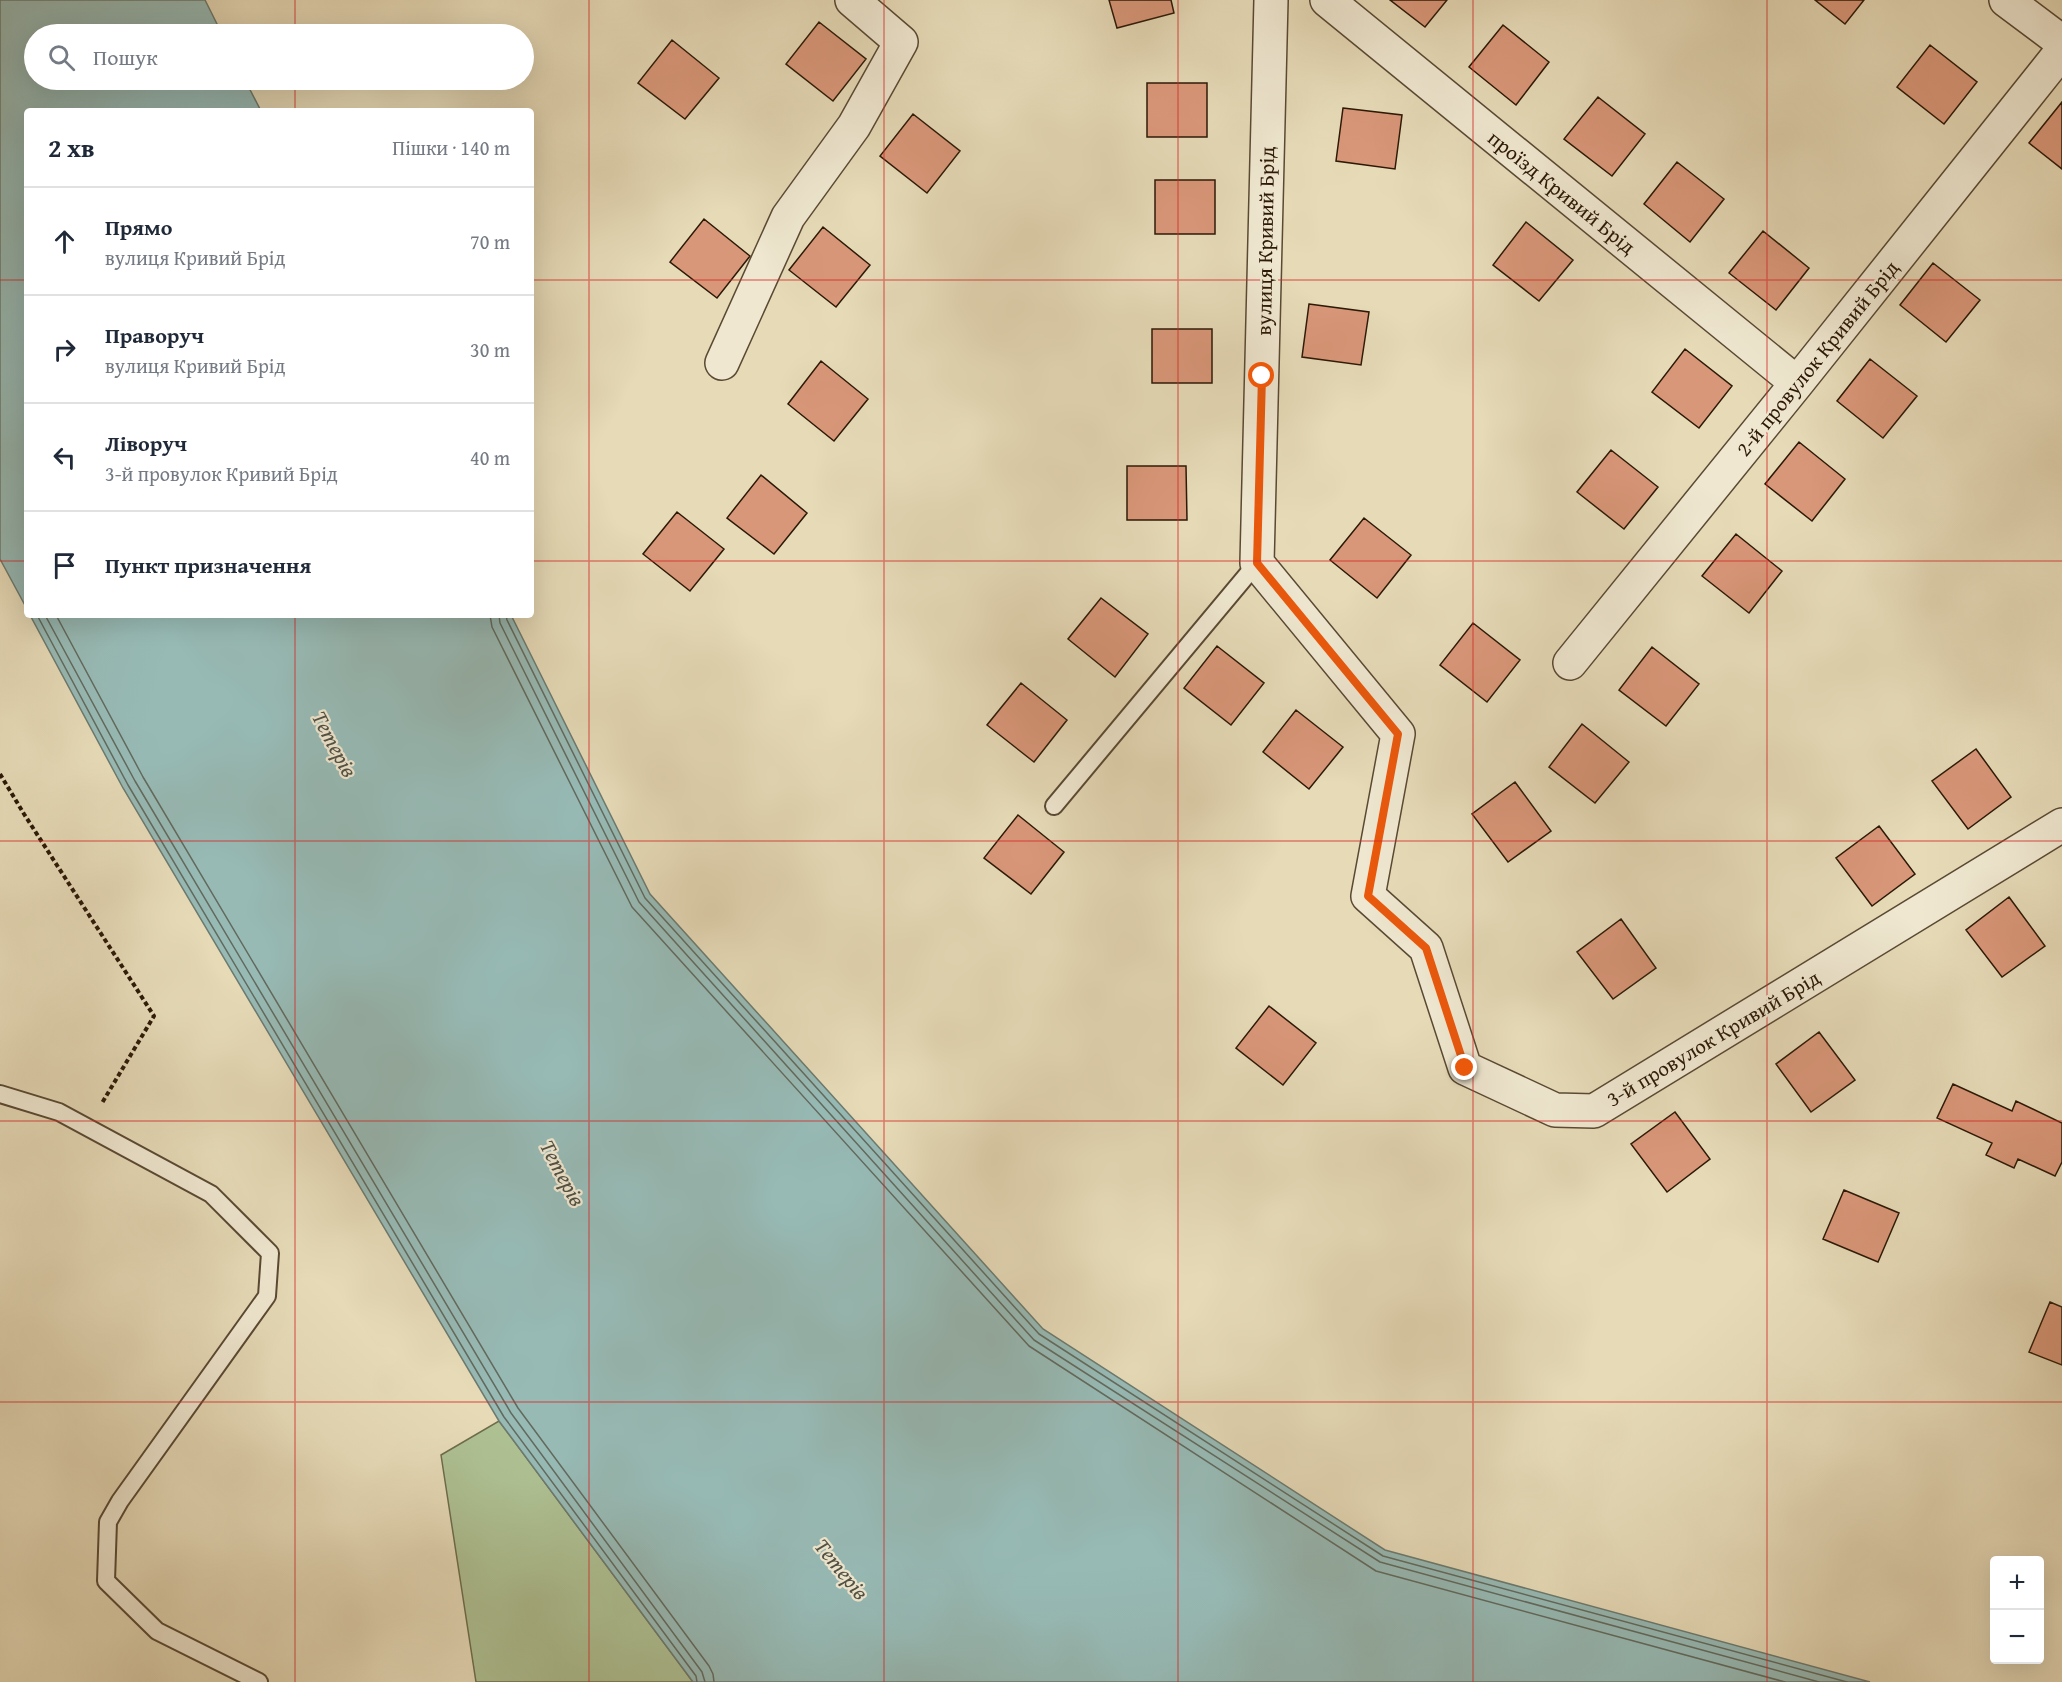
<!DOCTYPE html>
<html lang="uk">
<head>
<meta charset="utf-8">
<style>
  body { margin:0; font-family:"Gentium Book Plus",serif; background:#f2f2f3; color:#1f2937 }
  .controls { position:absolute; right:18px; bottom:18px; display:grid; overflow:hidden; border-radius:6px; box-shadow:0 6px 24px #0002 }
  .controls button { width:54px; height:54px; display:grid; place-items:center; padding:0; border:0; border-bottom:2px solid #e0e1e3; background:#fff; color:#1f2937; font:30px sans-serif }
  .stop { position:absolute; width:18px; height:18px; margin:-14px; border:4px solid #ea580c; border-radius:50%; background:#fff }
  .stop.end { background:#ea580c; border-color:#fff; box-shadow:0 2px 6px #0008 }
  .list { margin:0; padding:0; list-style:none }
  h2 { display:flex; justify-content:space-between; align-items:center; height:78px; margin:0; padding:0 24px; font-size:26px }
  h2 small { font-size:20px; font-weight:400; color:#747a83 }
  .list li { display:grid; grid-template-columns:39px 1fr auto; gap:18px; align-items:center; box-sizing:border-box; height:108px; padding:0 24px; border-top:2px solid #e0e1e3 }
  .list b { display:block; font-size:22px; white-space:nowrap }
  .list p { margin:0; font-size:20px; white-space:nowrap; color:#747a83 }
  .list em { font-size:20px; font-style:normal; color:#747a83 }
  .icon { flex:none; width:33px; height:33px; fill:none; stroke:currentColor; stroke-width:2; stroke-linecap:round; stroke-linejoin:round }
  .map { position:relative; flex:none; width:2062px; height:1682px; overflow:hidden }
  .search { position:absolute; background:#fff; box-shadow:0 6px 24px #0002; left:24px; top:24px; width:510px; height:66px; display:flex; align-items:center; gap:15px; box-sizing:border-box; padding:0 21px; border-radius:33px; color:#747a83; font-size:22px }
  .panel { position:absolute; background:#fff; box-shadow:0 6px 24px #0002; left:24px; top:108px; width:510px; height:510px; border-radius:6px }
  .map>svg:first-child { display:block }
  .green { fill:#aec193; stroke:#6d6d4d; stroke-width:1.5 }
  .water { fill:#97bab5; stroke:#6c7a6f; stroke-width:1.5 }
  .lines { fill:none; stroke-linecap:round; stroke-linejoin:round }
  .shore { stroke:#626a5e; stroke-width:1.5 }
  .building { fill:#d99779; stroke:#2c1907; stroke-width:1.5 }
  .service-casing { stroke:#5a4933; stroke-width:20 }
  .minor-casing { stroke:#5a4933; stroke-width:36 }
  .path { stroke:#2c1907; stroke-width:4; stroke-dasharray:4.5 3; stroke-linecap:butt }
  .service { stroke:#efe7d0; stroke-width:16 }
  .minor { stroke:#efe7d0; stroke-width:33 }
  .route { stroke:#ea580c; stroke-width:8 }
  .grid { fill:none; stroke:#d62828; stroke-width:1.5; stroke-opacity:0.55 }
  .labels { text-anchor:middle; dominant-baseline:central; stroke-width:4.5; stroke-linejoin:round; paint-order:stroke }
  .street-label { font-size:21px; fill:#2c1907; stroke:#efe7d0 }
  .water-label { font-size:22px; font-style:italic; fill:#515144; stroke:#efe7d0 }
</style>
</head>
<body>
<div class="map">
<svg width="2062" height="1682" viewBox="0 0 2062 1682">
  <rect width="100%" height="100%" fill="#e6dab7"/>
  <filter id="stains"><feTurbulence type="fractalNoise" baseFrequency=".00333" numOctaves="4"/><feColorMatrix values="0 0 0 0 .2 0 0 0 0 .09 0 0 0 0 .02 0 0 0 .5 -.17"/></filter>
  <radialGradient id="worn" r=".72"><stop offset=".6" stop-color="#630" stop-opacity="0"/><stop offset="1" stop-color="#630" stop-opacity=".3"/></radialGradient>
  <path class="green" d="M499,1421l194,261h-217l-35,-227z"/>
  <path class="water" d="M0,0h205l17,34h-188v46h211l16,31h-234v498l-27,-50z
    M30,615h481l139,279 393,435 342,221 485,132h-1177l-194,-261 -376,-633z"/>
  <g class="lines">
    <path class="shore" d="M37,615l91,170 376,632 192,259 1,6
      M45,615l90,166 376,632 191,259 3,10
      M56,615l87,162 375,631 191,258 4,8 1,8
      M490,615l2,12 140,280 397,439 347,225 409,111
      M499,615l1,8 139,279 395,438 346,222 439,120
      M506,615l1,5 138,278 394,436 344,222 464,126"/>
  </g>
  <path class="building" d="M1109,0h62l3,13 -57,15z
    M1390,0h57l-22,27z
    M1815,0h49l-19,24z
    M819,22l47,37 -33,42 -47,-37z
    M1503,25l46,37 -33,43 -47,-38z
    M672,40l47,38 -34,41 -47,-36z
    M1930,45l47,37 -33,42 -47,-37z
    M1147,83h60v54h-60z
    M1598,97l47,37 -33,42 -48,-37z
    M2062,102v67l-33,-26z
    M1343,108l59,7 -7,54 -59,-8z
    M913,114l47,37 -33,42 -47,-37z
    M1677,162l47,37 -34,43 -46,-38z
    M1155,180h60v54h-60z
    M704,219l46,37 -33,42 -47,-36z
    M1526,222l47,38 -34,41 -46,-36z
    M823,227l47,38 -34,42 -47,-37z
    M1763,231l46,37 -33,42 -47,-37z
    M1933,263l47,37 -34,42 -46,-37z
    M1309,304l60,8 -8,53 -59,-8z
    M1152,329h60v54h-60z
    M1685,349l47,37 -33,42 -47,-36z
    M1870,359l47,37 -34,42 -46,-37z
    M821,361l47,38 -34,42 -46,-37z
    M1799,442l46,37 -33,42 -47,-37z
    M1611,450l47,37 -34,42 -47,-37z
    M1127,466h59l1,54h-60z
    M761,475l46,38 -33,41 -47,-36z
    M677,512l47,37 -34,42 -47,-37z
    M1364,518l47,37 -34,43 -47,-38z
    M1736,534l46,37 -33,42 -47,-37z
    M1101,598l47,36 -33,43 -47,-38z
    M1473,623l47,37 -33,42 -47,-37z
    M1217,646l47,37 -33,42 -47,-37z
    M1652,647l47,37 -33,42 -47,-36z
    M1021,683l46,37 -33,42 -47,-37z
    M1296,710l47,37 -34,42 -46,-37z
    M1582,724l47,38 -34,41 -46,-36z
    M1976,749l35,48 -43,32 -36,-48z
    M1515,782l36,49 -43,31 -36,-48z
    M1018,815l46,37 -33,42 -47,-36z
    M1879,826l36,48 -43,32 -36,-48z
    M2009,897l36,49 -43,31 -36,-47z
    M1621,919l35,49 -43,31 -36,-47z
    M1269,1006l47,37 -33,42 -47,-37z
    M1819,1032l36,48 -44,32 -35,-48z
    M1953,1084l59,27 4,-10 46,22v39l-7,14 -37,-17 -4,9 -28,-13 6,-12 -55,-25z
    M1675,1112l35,47 -43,33 -36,-48z
    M1844,1190l55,23 -21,49 -55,-23z
    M2050,1302l12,5v58l-33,-13z"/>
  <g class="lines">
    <defs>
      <path id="service" d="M1054,806l203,-243
        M0,1094l59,18 152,82 59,59 -3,43 -147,205 -12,21 -2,59 51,50 102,51"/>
      <path id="minor" d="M1271,0l-14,563 141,171 -30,162 58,52 39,120 90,42 39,1 468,-286
        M1327,0l470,383
        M2006,0l56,42
        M722,363l66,-146 66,-91 47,-84 -49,-42
        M1570,663l227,-280 265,-332"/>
    </defs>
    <use href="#service" class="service-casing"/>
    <use href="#minor" class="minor-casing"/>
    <path class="path" d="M0,774l24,40 130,202 -52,87"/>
    <use href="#service" class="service"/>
    <use href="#minor" class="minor"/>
  </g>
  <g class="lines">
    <path class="route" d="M1262,376l-5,187 141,171 -30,162 58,52 39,120"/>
  </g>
  <path class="grid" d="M295,0v34M589,0v1682M884,0v1682M1178,0v1682M1473,0v1682M1767,0v1682M295,80v31M0,280h27M531,280h1531M0,561h27M531,561h1531M295,615v1067M0,841h2062M0,1121h2062M0,1402h2062"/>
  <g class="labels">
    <g class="street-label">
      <text transform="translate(1562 192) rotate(39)">проїзд Кривий Брід</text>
      <text transform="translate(1265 241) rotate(-89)">вулиця Кривий Брід</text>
      <text transform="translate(1817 358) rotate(-51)">2-й провулок Кривий Брід</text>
      <text transform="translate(1713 1038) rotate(-31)">3-й провулок Кривий Брід</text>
    </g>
    <g class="water-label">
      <text transform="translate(335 744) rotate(62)">Тетерів</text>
      <text transform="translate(563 1173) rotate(62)">Тетерів</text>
      <text transform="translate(842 1569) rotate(51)">Тетерів</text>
    </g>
  </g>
  <rect width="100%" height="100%" filter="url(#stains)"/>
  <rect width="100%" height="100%" fill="url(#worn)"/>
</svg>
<div class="controls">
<button>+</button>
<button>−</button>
</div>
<div class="stop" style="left:1262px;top:376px"></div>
<div class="stop end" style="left:1465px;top:1068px"></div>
<div class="search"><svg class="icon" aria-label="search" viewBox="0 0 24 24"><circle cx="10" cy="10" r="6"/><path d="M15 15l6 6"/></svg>Пошук</div>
<section class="panel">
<h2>2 хв<small>Пішки · 140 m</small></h2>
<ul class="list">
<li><svg class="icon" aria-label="ahead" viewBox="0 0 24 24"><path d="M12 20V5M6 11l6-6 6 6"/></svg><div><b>Прямо</b><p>вулиця Кривий Брід</p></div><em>70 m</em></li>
<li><svg class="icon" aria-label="right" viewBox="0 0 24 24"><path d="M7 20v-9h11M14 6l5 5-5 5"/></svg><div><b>Праворуч</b><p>вулиця Кривий Брід</p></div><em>30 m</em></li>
<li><svg class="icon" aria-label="left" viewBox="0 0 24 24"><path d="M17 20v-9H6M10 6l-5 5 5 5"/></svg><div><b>Ліворуч</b><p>3-й провулок Кривий Брід</p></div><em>40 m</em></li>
<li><svg class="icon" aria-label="arrive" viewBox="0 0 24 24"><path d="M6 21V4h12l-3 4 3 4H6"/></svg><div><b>Пункт призначення</b></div></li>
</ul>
</section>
</div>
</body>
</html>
